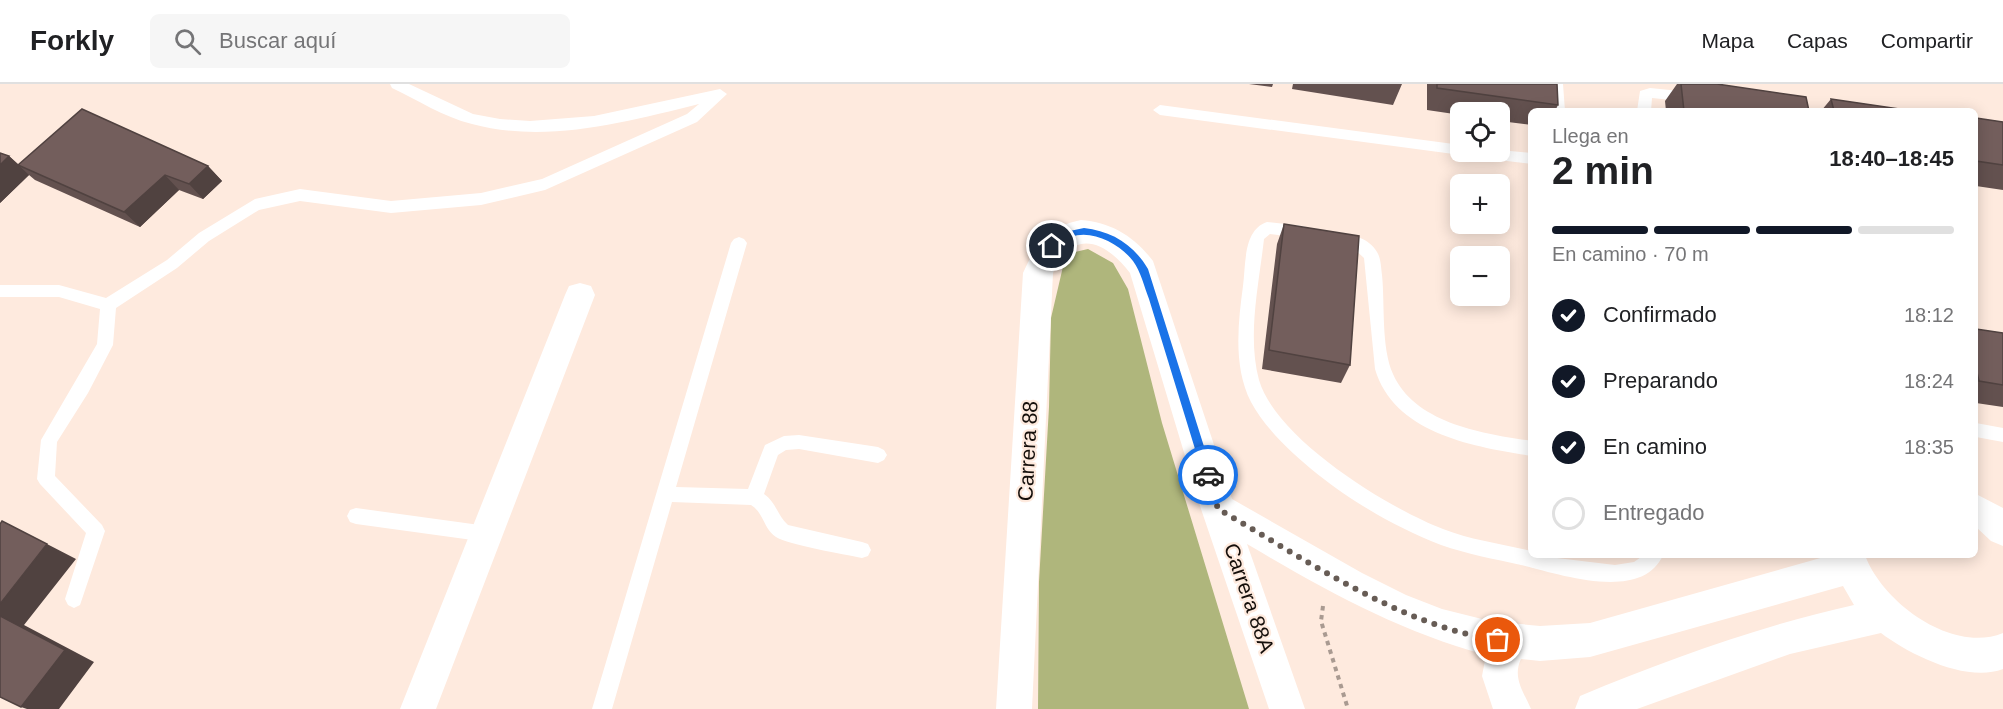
<!DOCTYPE html>
<html lang="es">
<head>
<meta charset="utf-8">
<style>
	body { margin:0; font-family:Arial,sans-serif; background:#f6f6f6; color:#202124; height:100vh; display:flex; flex-direction:column; font-size:22px; white-space:nowrap }
	* { box-sizing:border-box; margin:0 }
	p { font-size:20px; color:#757577 }
	.icon { flex:none; width:33px; height:33px; fill:none; stroke:currentColor; stroke-width:2; stroke-linecap:round; stroke-linejoin:round }
	.map { position:relative; flex:1; overflow:hidden }
	.drawer { position:absolute; left:1528px; top:24px; width:450px; height:450px; display:flex; flex-direction:column; background:#fff; border-radius:9px; box-shadow:0 3px 15px #0003 }
	.drawer>* { flex:none }
	.fabs { position:absolute; left:1450px; top:18px; display:grid; gap:12px }
	.fabs a { display:grid; place-items:center; width:60px; height:60px; border-radius:9px; background:#fff; box-shadow:0 3px 15px #0003; font-size:30px }
	.pin { position:absolute; display:grid; place-items:center; width:51px; height:51px; color:#fff; margin:-26px; border:3px solid #fff; border-radius:50%; box-shadow:0 2px 6px #0007 }
	.courier { position:absolute; display:grid; place-items:center; width:60px; height:60px; margin:-30px; border:4px solid #1a73e8; border-radius:50%; background:#fff; color:#222; box-shadow:0 2px 8px #0007 }
	.summary em { font-style:normal; font-weight:600 }
	.summary div { display:flex; flex-direction:column-reverse }
	.summary { display:flex; align-items:center; justify-content:space-between; height:102px; padding:0 24px }
	h1 { font-size:39px; font-weight:600; line-height:45px }
	.bar { display:grid; grid-template-columns:repeat(4,1fr); gap:9px 6px; align-content:center; height:72px; padding:0 24px }
	.bar i { height:8px; border-radius:4px; background:#e0e0e0 }
	.bar .current { background:#111827 }
	.bar p { grid-column:span 4 }
	ol { padding:0 24px; list-style:none }
	li { display:flex; align-items:center; gap:18px; height:66px }
	li p { margin-inline-start:auto }
	li .icon { padding:6px; border-radius:50%; background:#111827; color:#fff; stroke-width:4 }
	li:last-child { color:#757577 }
	li i { width:33px; height:33px; border:3px solid #e0e0e0; border-radius:50% }
	header { display:flex; align-items:center; gap:36px; box-sizing:border-box; height:84px; padding:0 30px; background:#fff; border-bottom:2px solid #e0e0e0 }
	header strong { font-size:28px }
	nav { display:flex; gap:33px; margin-inline-start:auto; font-size:21px }
	.search { width:420px; height:54px; background:#f6f6f6; display:flex; align-items:center; gap:15px; box-sizing:border-box; padding:0 21px; border-radius:9px; color:#757577; font-size:22px }
	.map>svg:first-child { display:block }
	.forest { fill:#afb67c }
	.lines { fill:none; stroke-linecap:round; stroke-linejoin:round }
	.path { stroke:#a99a91; stroke-width:4; stroke-dasharray:4.5 4.5; stroke-linecap:butt }
	.service { fill:#fff; fill-rule:evenodd }
	.minor { fill:#fff; fill-rule:evenodd }
	.wall { fill:#63514f }
	.shaded-wall { fill:#504240 }
	.building { fill:#735e5c; stroke:#504240; stroke-width:1.5 }
	.route { fill:#1a73e8 }
	.done { stroke:#675c55; stroke-width:6; stroke-dasharray:0 10.8 }
	.labels { text-anchor:middle; stroke-width:4.5; stroke-linejoin:round; paint-order:stroke }
	.street-label { font-size:21px; fill:#150f0b; stroke:#feeade }
</style>
</head>
<body>
<header>
<strong>Forkly</strong>
<div class="search"><svg class="icon" aria-label="search" viewBox="0 0 24 24"><circle cx="10" cy="10" r="6"/><path d="M15 15l6 6"/></svg>Buscar aquí</div>
<nav><a>Mapa</a><a>Capas</a><a>Compartir</a></nav>
</header>
<div class="map">
<svg width="2003" height="625" viewBox="0 0 2003 625">
	<rect width="100%" height="100%" fill="#feeade"/>
	<!-- forest -->
	<path class="forest" d="M1088,165L1113,179L1128,205L1162,339L1249,625H1038L1039,498L1049,323L1051,234L1065,174L1075,168Z"/>
	<g class="lines">
		<!-- path -->
		<path class="path" d="M1323,522L1321,537L1348,625"/>
		<!-- service -->
		<path class="service" d="M390,0H409L473,30L500,35L530,37L594,32L720,5L727,10L697,38L545,106L481,121L391,129L300,117L259,126L209,157L177,184L116,224L113,261L88,309L57,358L55,392L102,441L105,447L80,521L74,524L68,521L65,515L86,449L40,400L37,395L41,356L97,260L100,225L59,213H0V201H59L106,214L167,176L199,149L255,115L300,105L391,117L481,109L542,95L687,30L699,20C626,38 546,60 472,40C443,33 418,16 392,4Z
			M1549,0H1563L1565,27H1551Z
			M1650,4L1690,8L1697,13L1690,18L1652,14L1651,27H1637L1640,7Z
			M1160,21L1461,61V68L1500,66L1532,69V80L1473,73L1466,69L1461,71L1160,31L1153,26Z
			M1267,138L1303,142L1308,144L1311,148L1308,152L1303,154L1270,150L1264,155C1259,200 1247,252 1259,296C1276,355 1388,424 1443,445C1471,456 1502,460 1532,467V471L1615,481L1634,478L1644,471H1663C1642,519 1559,490 1521,481C1494,475 1467,470 1441,461C1416,451 1391,439 1368,425C1329,402 1272,358 1251,318C1233,283 1238,239 1243,202C1246,180 1243,146 1267,138Z
			M1338,148C1353,151 1369,154 1377,168C1381,174 1381,184 1382,191C1385,220 1381,263 1393,290C1415,340 1485,350 1532,357V372C1475,363 1394,350 1375,285L1364,174L1352,163L1333,158L1330,154L1333,150Z
			M739,153L744,155L747,159L676,403L748,405L765,361L784,352L799,351L878,363L884,366L887,371L884,376L878,379L799,365L786,366L778,371L764,410C776,418 777,431 788,441L862,458L868,460L871,466L868,472L862,474C844,470 788,461 776,453C763,444 764,429 751,421L672,418L612,625H592L731,159L734,155Z
			M1976,339L2003,344V358L1976,353Z
			M356,424L487,442L493,444L496,450L493,456L487,458L356,440L350,438L347,432L350,426Z"/>
		<!-- minor -->
		<path class="minor" d="M1081,136C1111,138 1135,153 1153,177L1232,415L1362,489L1406,511L1442,525L1490,537L1540,542L1590,539L1831,471H1865C1882,518 1952,570 2003,549V585C1967,599 1910,571 1881,549L1790,570L1637,625H1575L1580,612C1669,575 1760,542 1854,521L1843,502L1590,573L1540,577L1521,575C1512,594 1524,608 1531,625H1493L1482,592L1486,571C1398,547 1325,506 1247,460L1305,625H1269L1201,425L1130,189C1105,156 1072,144 1053,189L1032,625H996L1023,189C1038,157 1045,144 1081,136Z
			M580,199L591,202L595,211L436,625H400L565,211L569,202Z
			M1976,410L2003,424V462L1991,457L1976,443Z"/>
	</g>
	<!-- wall -->
	<path class="wall" d="M1249,0H1273L1272,3Z
		M1293,0H1402L1393,21L1292,5Z
		M1427,0H1557L1558,21L1555,27H1532V41L1500,37V28H1461V31L1427,26Z
		M1677,0H1717L1809,27H1666L1665,17Z
		M1831,15L1913,27H1821Z
		M1976,34L2003,38V106L1976,102Z
		M9,72L18,80L208,82L222,97L203,115L179,106L140,143L35,96L29,91L0,119Z
		M1284,140L1350,281L1341,299L1262,285L1277,160Z
		M1976,245L2003,249V323L1976,319Z"/>
	<!-- shaded-wall -->
	<path class="shaded-wall" d="M9,72L29,91L0,119V81Z
		M208,82L222,97L203,115L189,100Z
		M165,91L179,106L140,143L124,128Z
		M47,460L76,475L24,541L94,578L59,625H27L21,623L0,532V520Z"/>
	<!-- building -->
	<path class="building" d="M1437,0H1557L1558,21L1437,4Z
		M1681,0H1717L1806,13L1809,27H1684Z
		M1831,15L1913,27H1834Z
		M82,25L208,82L189,100L165,91L124,128L18,81Z
		M1976,34L2003,38V81L1976,77Z
		M0,69L9,72L0,81Z
		M1284,140L1359,152L1350,281L1269,266Z
		M1976,245L2003,249V301L1979,297L1976,284Z
		M2,437L47,460L0,520V440Z
		M0,532L65,566L21,623L0,613Z"/>
	<!-- route -->
	<path class="route" d="M1084,144C1112,147 1134,161 1148,185L1213,391L1211,394H1204L1203,391L1149,215C1144,202 1141,188 1133,177C1120,160 1092,145 1071,153C1064,156 1059,163 1052,166L1047,162L1065,148Z"/>
	<g class="lines">
		<!-- done -->
		<path class="done" d="M1208,391L1218,425C1304,474 1399,542 1498,556"/>
	</g>
	<g class="labels">
		<!-- street labels -->
		<g class="street-label">
			<text transform="translate(1028 367) rotate(-87)" y="7">Carrera 88</text>
			<text transform="translate(1249 514) rotate(71)" y="7">Carrera 88A</text>
		</g>
	</g>
</svg>
<div class="fabs">
<a><svg class="icon" aria-label="locate" viewBox="0 0 24 24"><circle cx="12" cy="12" r="6"/><path d="M12 2v4M12 18v4M2 12h4M18 12h4"/></svg></a>
<a>+</a>
<a>−</a>
</div>
<div class="pin" style="left:1498px;top:556px;background:#ea580c"><svg class="icon" aria-label="bag" viewBox="0 0 24 24"><path d="M5 8h14l-1 12H6zM9 8a3 3 0 0 1 6 0"/></svg></div>
<div class="pin" style="left:1052px;top:162px;background:#1f2937"><svg class="icon" aria-label="home" viewBox="0 0 24 24"><path d="M3 11l9-7 9 7M6 9v11h12V9"/></svg></div>
<div class="courier" style="left:1208px;top:391px"><svg class="icon" aria-label="car" viewBox="0 0 24 24"><path d="M5 17H2v-5l4-1 3-4h7l3 4 3 1v5h-3M9 17h6M6 11h13"/><circle cx="7" cy="17" r="2"/><circle cx="17" cy="17" r="2"/></svg></div>
<section class="drawer">
<div class="summary"><div><h1>2 min</h1><p>Llega en</p></div><em>18:40–18:45</em></div>
<div class="bar"><i class="current"></i><i class="current"></i><i class="current"></i><i></i><p>En camino · 70 m</p></div>
<ol>
<li><svg class="icon" aria-label="check" viewBox="0 0 24 24"><path d="M5 12l5 5 9-10"/></svg>Confirmado<p>18:12</p></li>
<li><svg class="icon" aria-label="check" viewBox="0 0 24 24"><path d="M5 12l5 5 9-10"/></svg>Preparando<p>18:24</p></li>
<li><svg class="icon" aria-label="check" viewBox="0 0 24 24"><path d="M5 12l5 5 9-10"/></svg>En camino<p>18:35</p></li>
<li><i></i>Entregado</li>
</ol>
</section>
</div>
</body>
</html>
